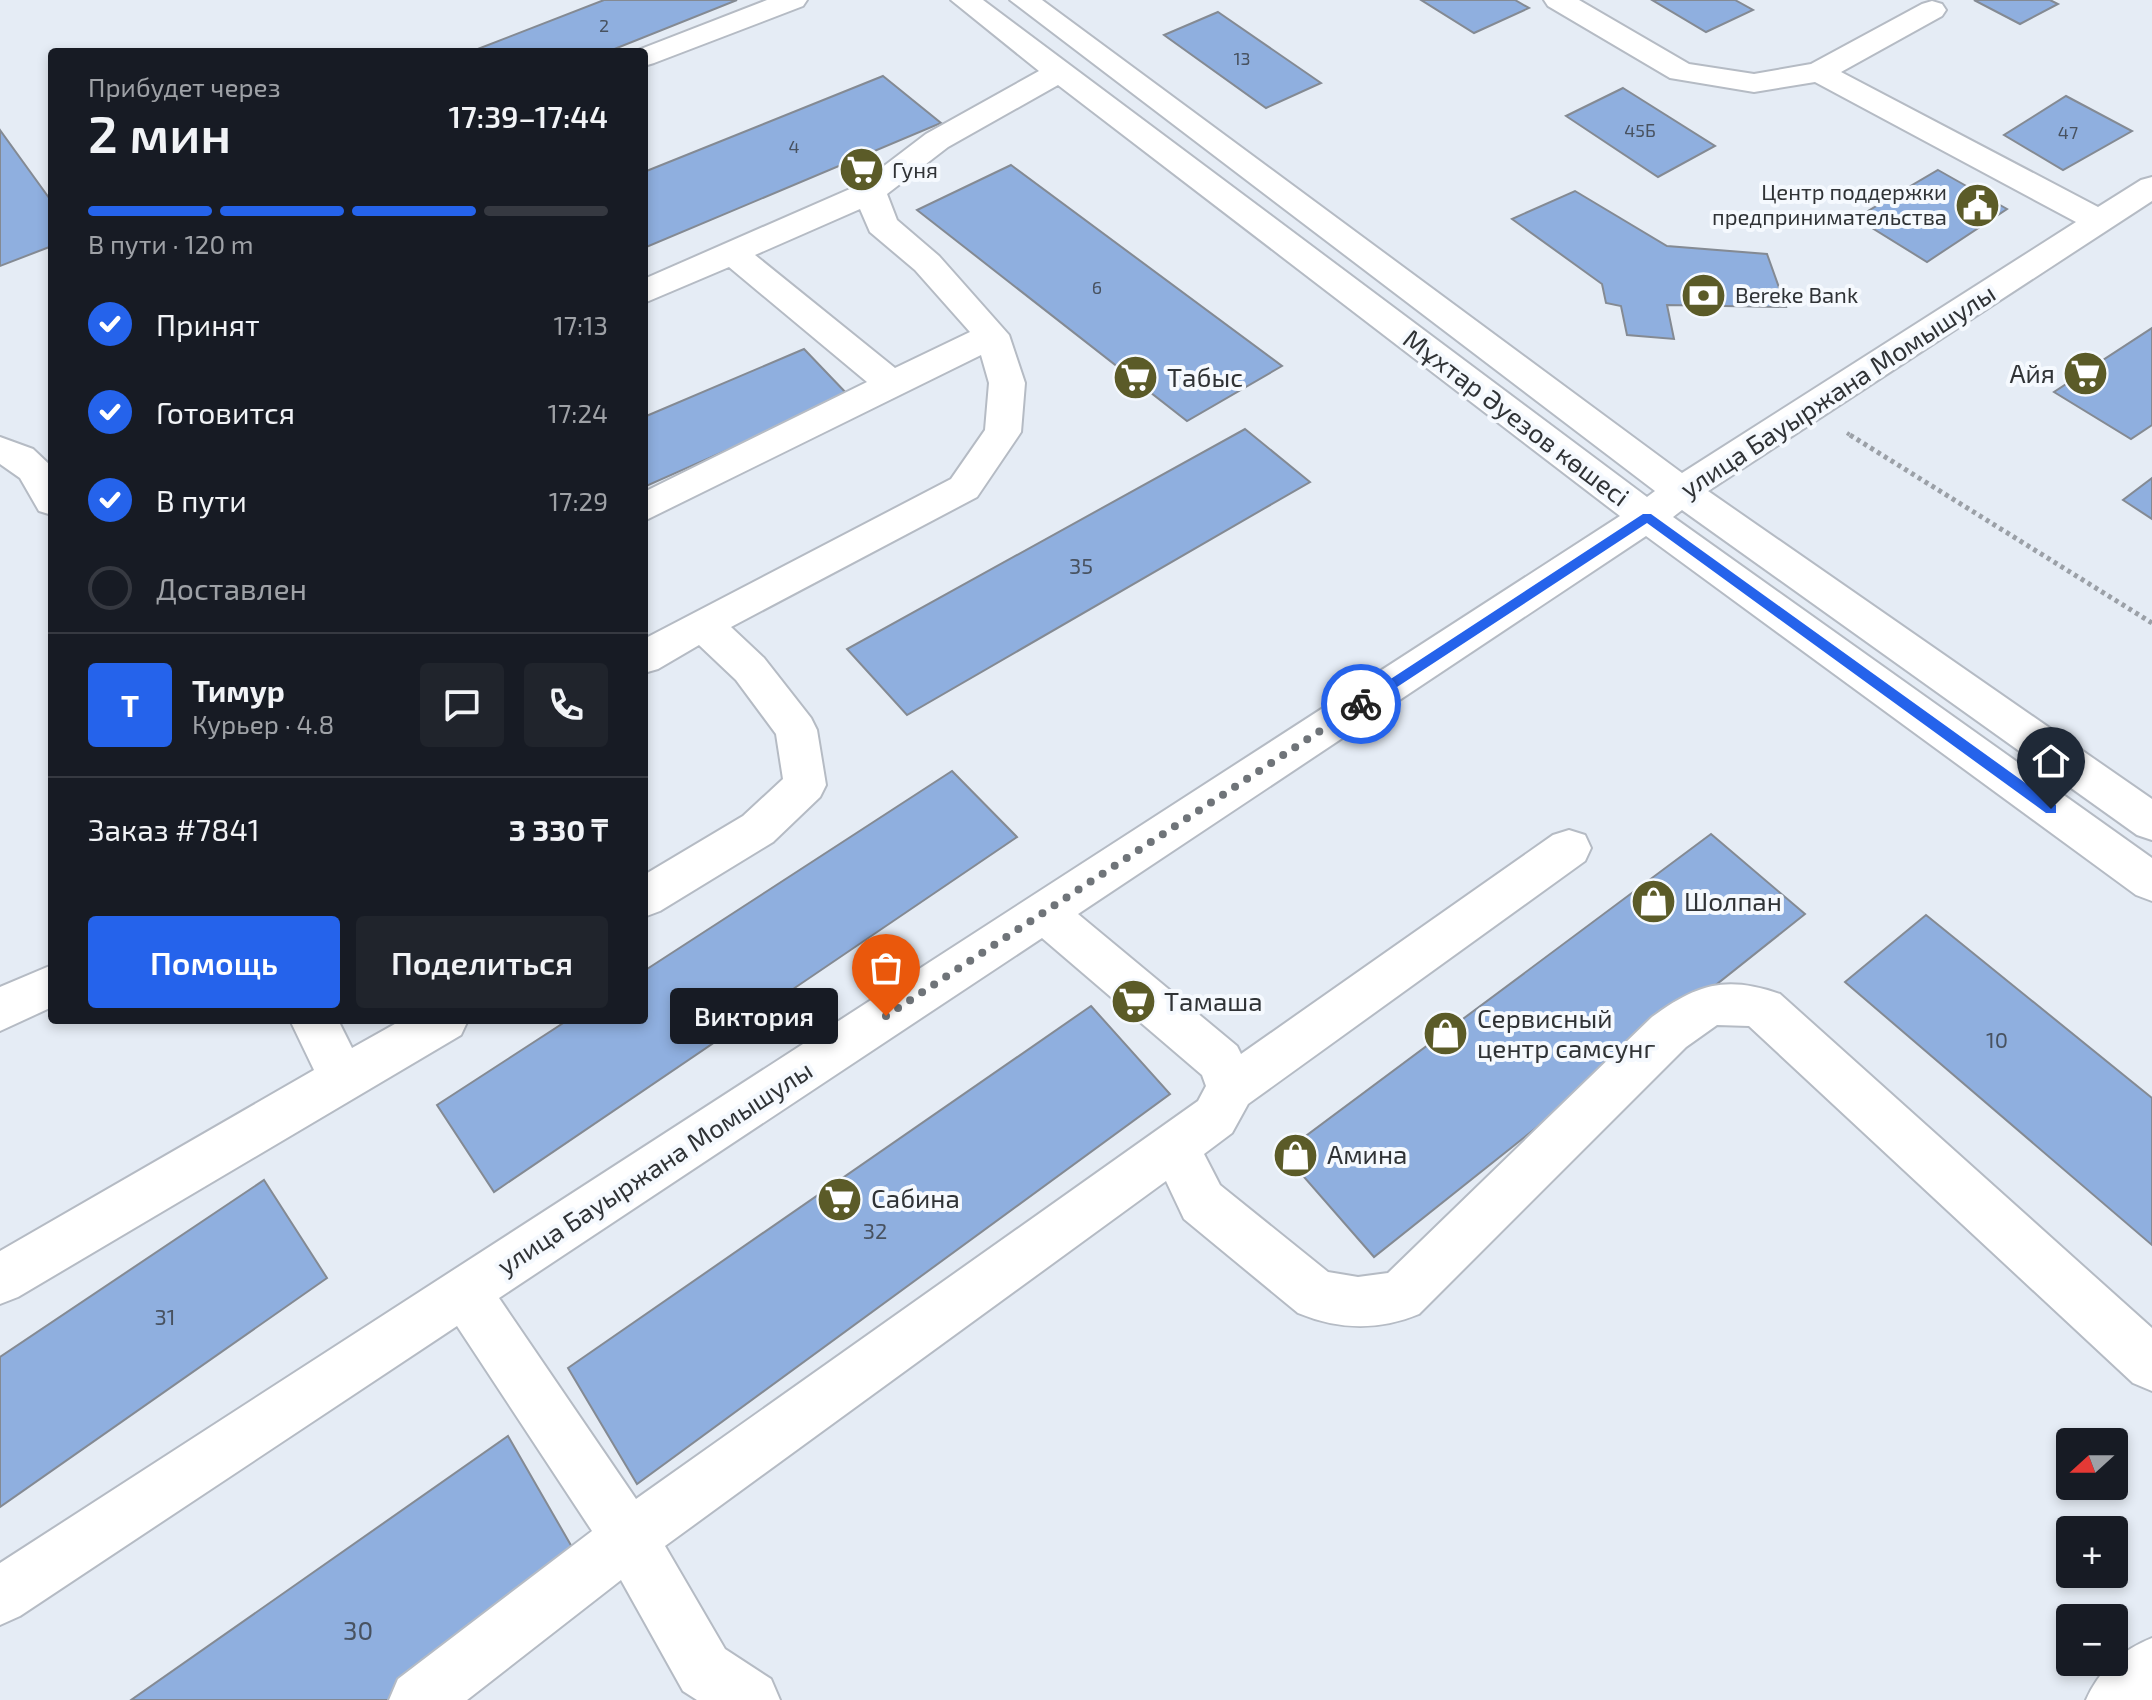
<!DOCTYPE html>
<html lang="ru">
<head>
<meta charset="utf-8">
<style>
	body { margin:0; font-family:"Exo 2",sans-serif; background:#20242c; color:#f1f3f6; height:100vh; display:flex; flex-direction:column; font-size:30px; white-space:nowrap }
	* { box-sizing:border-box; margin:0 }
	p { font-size:26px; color:#9ea1a6 }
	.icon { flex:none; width:44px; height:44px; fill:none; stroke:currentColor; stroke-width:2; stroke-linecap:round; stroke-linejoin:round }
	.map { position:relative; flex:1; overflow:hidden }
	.details { position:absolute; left:48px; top:48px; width:600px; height:976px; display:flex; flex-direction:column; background:#171b24; border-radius:8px; box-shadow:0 4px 12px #0003 }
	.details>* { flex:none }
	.needle { width:52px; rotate:249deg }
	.tools { position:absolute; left:2056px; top:1428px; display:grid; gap:16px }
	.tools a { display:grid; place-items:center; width:72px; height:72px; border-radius:8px; background:#171b24; box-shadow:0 4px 12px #0003; font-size:40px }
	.pin { position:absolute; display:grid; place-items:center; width:68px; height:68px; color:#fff; margin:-82px -34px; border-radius:50% 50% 50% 0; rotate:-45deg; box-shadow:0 0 8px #0007 }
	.pin .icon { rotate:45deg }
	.courier { position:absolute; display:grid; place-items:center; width:80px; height:80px; margin:-40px; border:6px solid #2563eb; border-radius:50%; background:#fff; color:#222; box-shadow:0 2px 10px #0007 }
	.bubble { position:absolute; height:56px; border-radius:8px; background:#171b24; box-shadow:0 4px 12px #0003; font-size:26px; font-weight:600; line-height:56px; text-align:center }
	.summary em { font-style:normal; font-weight:600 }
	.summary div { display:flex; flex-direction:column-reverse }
	.summary { display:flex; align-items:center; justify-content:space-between; height:136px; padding:0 40px }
	h1 { font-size:52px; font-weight:600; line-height:60px }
	.bar { display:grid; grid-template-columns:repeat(4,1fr); gap:12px 8px; align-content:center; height:96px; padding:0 40px }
	.bar i { height:10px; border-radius:6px; background:#363941 }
	.bar .on { background:#2563eb }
	.bar p { grid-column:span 4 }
	.line { display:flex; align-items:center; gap:20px; padding:0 40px; border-top:2px solid #363941 }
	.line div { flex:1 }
	.round { display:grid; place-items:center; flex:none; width:84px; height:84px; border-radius:8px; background:#20242c }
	ol { padding:0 40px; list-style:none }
	li { display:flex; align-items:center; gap:24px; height:88px }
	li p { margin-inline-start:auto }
	li .icon { padding:8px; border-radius:50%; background:#2563eb; color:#fff; stroke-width:4 }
	li:last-child { color:#9ea1a6 }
	li i { width:44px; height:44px; border:4px solid #363941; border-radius:50% }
	.primary-button { display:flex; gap:16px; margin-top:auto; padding:16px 40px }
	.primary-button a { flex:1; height:92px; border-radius:8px; background:#2563eb; color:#fff; font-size:32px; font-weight:600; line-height:92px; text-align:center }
	.primary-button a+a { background:#20242c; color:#f1f3f6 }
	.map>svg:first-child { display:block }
	.building { fill:#8fafdf; stroke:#848a93; stroke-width:2 }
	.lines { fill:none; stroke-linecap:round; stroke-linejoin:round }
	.minor-casing { stroke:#b5bbc4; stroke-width:4 }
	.path-far1 { stroke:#9ba0a7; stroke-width:4; stroke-dasharray:3 3; stroke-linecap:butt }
	.path { stroke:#9ba0a7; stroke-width:5; stroke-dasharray:4 4; stroke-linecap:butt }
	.minor { fill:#fff; fill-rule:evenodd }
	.route { fill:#2563eb }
	.done { stroke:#6f7479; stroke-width:8; stroke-dasharray:0 14.4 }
	.labels { text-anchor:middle; stroke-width:8; stroke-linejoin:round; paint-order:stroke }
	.far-number-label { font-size:18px; fill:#485260 }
	.far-poi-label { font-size:22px; fill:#303336; stroke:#f5f9fe; text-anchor:start }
	.number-label { font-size:22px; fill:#485260 }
	.poi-label { font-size:26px; fill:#303336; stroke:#f5f9fe; text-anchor:start }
	.street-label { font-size:26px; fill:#303336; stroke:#f5f9fe }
	.near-number-label { font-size:26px; fill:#485260 }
</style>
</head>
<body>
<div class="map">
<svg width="2152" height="1700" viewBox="0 0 2152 1700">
	<rect width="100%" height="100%" fill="#e5ecf5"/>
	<!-- building -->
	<path class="building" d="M604,0H737L607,52H470Z
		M1421,0H1515L1529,8L1474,33Z
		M1652,0H1735L1753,10L1706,32Z
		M1974,0H2050L2058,4L2020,24Z
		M1218,12L1321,83L1266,108L1164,35Z
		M883,76L941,123L644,248V172Z
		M1623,88L1715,146L1658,177L1566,116Z
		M2066,96L2132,131L2063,170L2004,135Z
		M0,130L52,202V246L0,266Z
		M1011,165L1282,366L1187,421L917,210Z
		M1938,170L2007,209L1927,262L1856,218Z
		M1575,191L1667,246L1767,254L1786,307L1667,305L1674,339L1627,335L1621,306L1606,303L1602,284L1512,219Z
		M2152,328V425L2131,439L2054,392Z
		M804,349L849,396L644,487V417Z
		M1245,429L1310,482L907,715L847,649Z
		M2152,478V519L2123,500Z
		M952,771L1017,837L494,1192L437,1105L568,1020H644V971Z
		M1711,834L1805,914L1374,1257L1283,1153Z
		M1926,915L2152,1098V1245L1845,982Z
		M1091,1006L1170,1094L637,1484L568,1368Z
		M264,1180L327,1278L0,1507V1357Z
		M508,1436L580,1561L393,1700H131Z"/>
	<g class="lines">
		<defs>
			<path id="minor" d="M767,0H807L803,6L654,63L644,66V52H633Z
				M951,0H983L1647,497L1655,491L1010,0H1042L1682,473L2076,222L1815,82L1754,92L1670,78L1548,6L1544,0H1579L1689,64L1754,74L1811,64L1922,4L1932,1L1942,4L1946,10L1942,16L1841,72L2098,207L2141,180L2152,177V201L1708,491L2152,799V840L2137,835L1682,510L1673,517L2152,858V901L2136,895L1646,536L1078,914L1237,1046L1241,1054L1553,835L1569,830L1585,835L1591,848L1585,861L1248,1104L1232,1133L1204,1154L1220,1185L1328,1272L1358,1277L1388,1273L1652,1017C1697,984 1726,975 1780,994L2152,1328V1391L2133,1383L1749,1026L1717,1025L1686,1047L1419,1314C1378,1331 1339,1330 1298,1313L1184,1219L1166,1181L665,1546L725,1649L771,1679L780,1700H697L683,1691L621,1580L467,1700H389L398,1679L592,1531L457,1326L20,1616L0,1625V1563L1620,516L1058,85L948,147L887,194L897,220L939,256L1009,335L1025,383L1021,432L977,497L731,627L764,658L811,718L817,730L826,785L820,797L773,842L660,911L644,917V875L743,816L783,779L776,734L736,680L699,645L658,669L644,673V639L951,479L985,430L989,383L981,355L644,521V492L867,382L729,267L644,303V279L859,185L926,134L1039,71ZM860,209L870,232L915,270L970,332L895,368L755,255ZM1042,938L1202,1075L1206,1086L1198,1101L636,1499L499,1298Z
				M0,437L33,449L51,466L52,515L39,511L20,478L0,464Z
				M52,965V1007L0,1031V987Z
				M290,1020H338L352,1048L402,1020H468L461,1035L18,1297L0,1304V1251L314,1070Z
				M2152,1638V1700H2086C2099,1670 2122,1650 2152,1638Z"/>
		</defs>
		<!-- minor casing -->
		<use href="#minor" class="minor-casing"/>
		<!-- path-far1 -->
		<path class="path-far1" d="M1847,433L1853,437"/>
		<!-- path -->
		<path class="path" d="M1850,435L2152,623"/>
		<!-- minor -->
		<use href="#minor" class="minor"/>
	</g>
	<!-- route -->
	<path class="route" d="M1643,514H1651L2056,805V813H2046L1647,523L1365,708H1357V701Z"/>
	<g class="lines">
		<!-- done -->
		<path class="done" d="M886,1016L1361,704"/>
	</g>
	<!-- icons -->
	<defs>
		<symbol id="supermarket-disc" viewBox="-11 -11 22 22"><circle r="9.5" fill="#5b5b28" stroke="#f5f9fe"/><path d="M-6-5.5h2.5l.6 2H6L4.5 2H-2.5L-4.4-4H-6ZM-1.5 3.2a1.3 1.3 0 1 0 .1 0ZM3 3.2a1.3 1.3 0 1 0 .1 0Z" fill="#fff"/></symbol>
		<symbol id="civic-disc" viewBox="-11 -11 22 22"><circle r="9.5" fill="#5b5b28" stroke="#f5f9fe"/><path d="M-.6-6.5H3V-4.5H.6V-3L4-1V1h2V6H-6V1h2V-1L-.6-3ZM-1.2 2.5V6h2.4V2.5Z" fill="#fff"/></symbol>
		<symbol id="bank-disc" viewBox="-11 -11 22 22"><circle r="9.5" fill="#5b5b28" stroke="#f5f9fe"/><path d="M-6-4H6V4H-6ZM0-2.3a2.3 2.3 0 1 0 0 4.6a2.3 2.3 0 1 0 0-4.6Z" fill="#fff"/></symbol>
		<symbol id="shop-disc" viewBox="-11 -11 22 22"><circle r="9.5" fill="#5b5b28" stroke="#f5f9fe"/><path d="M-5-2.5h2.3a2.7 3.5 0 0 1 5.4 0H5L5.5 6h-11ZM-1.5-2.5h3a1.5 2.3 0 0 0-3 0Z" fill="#fff"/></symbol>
	</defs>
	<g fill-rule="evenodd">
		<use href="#supermarket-disc" x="836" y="144" width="51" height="51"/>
		<use href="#civic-disc" x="1952" y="180" width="51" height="51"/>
		<use href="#bank-disc" x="1678" y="270" width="51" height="51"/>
		<use href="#supermarket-disc" x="2060" y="348" width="51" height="51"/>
		<use href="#supermarket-disc" x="1110" y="352" width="51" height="51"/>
		<use href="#shop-disc" x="1628" y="876" width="51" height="51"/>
		<use href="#supermarket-disc" x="1108" y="976" width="51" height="51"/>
		<use href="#shop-disc" x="1420" y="1008" width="51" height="51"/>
		<use href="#shop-disc" x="1270" y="1130" width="51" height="51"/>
		<use href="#supermarket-disc" x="814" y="1174" width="51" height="51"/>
	</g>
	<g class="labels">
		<!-- far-number labels -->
		<g class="far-number-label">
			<text x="604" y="32">2</text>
			<text x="1242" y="65">13</text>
			<text x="1640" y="137">45Б</text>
			<text x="2068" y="139">47</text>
			<text x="794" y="153">4</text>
			<text x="1097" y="294">6</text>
		</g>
		<!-- far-poi labels -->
		<g class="far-poi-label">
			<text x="892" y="178">Гуня</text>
			<text x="1947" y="200" text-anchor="end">Центр поддержки<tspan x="1947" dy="25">предпринимательства</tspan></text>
			<text x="1735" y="303">Bereke Bank</text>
		</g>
		<!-- number labels -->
		<g class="number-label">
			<text x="1081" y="574">35</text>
			<text x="1997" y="1048">10</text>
			<text x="875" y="1239">32</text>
			<text x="165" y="1325">31</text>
		</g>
		<!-- poi labels -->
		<g class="poi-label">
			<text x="2055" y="383" text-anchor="end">Айя</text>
			<text x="1167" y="387">Табыс</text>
			<text x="1684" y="911">Шолпан</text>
			<text x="1164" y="1011">Тамаша</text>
			<text x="1477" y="1028">Сервисный<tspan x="1477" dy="30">центр самсунг</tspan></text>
			<text x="1327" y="1164">Амина</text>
			<text x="871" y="1208">Сабина</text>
		</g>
		<!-- street labels -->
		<g class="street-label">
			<text transform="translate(1838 391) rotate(-33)" y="9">улица Бауыржана Момышулы</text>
			<text transform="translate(1516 418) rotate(37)" y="9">Мұхтар Әуезов көшесі</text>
			<text transform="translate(655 1168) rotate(-33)" y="9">улица Бауыржана Момышулы</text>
		</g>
		<!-- near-number labels -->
		<g class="near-number-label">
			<text x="358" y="1640">30</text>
		</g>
	</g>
</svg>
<div class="tools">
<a><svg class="needle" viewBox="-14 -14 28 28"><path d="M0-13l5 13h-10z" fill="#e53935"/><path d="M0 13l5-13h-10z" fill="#9ea1a6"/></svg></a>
<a>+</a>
<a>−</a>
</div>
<div class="pin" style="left:886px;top:1016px;background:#ea580c"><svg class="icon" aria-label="bag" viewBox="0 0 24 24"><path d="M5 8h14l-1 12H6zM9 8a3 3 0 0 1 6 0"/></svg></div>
<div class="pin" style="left:2051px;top:809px;background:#1f2937"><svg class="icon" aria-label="home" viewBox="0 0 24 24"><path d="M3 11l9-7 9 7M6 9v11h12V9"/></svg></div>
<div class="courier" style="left:1361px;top:704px"><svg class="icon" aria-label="bike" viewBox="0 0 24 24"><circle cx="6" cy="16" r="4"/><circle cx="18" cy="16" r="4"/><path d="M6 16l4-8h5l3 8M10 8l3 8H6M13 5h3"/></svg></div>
<div class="bubble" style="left:670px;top:988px;width:168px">Виктория</div>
<section class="details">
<div class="summary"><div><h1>2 мин</h1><p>Прибудет через</p></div><em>17:39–17:44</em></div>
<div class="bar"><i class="on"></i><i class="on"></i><i class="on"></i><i></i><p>В пути · 120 m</p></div>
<ol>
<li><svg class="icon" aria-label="check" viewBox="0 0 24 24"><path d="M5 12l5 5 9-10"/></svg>Принят<p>17:13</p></li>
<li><svg class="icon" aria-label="check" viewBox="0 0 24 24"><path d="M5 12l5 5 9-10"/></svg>Готовится<p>17:24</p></li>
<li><svg class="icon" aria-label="check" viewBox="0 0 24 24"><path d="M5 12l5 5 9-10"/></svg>В пути<p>17:29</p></li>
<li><i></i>Доставлен</li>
</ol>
<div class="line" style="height:144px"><b class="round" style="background:#2563eb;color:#fff">Т</b><div><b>Тимур</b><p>Курьер · 4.8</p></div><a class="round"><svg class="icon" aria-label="chat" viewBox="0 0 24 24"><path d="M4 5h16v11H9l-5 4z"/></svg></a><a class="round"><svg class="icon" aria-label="phone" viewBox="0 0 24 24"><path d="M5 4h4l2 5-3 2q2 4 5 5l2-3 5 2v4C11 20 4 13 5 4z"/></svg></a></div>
<div class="line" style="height:104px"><div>Заказ #7841</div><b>3 330 ₸</b></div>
<div class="primary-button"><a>Помощь</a><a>Поделиться</a></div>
</section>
</div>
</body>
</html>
